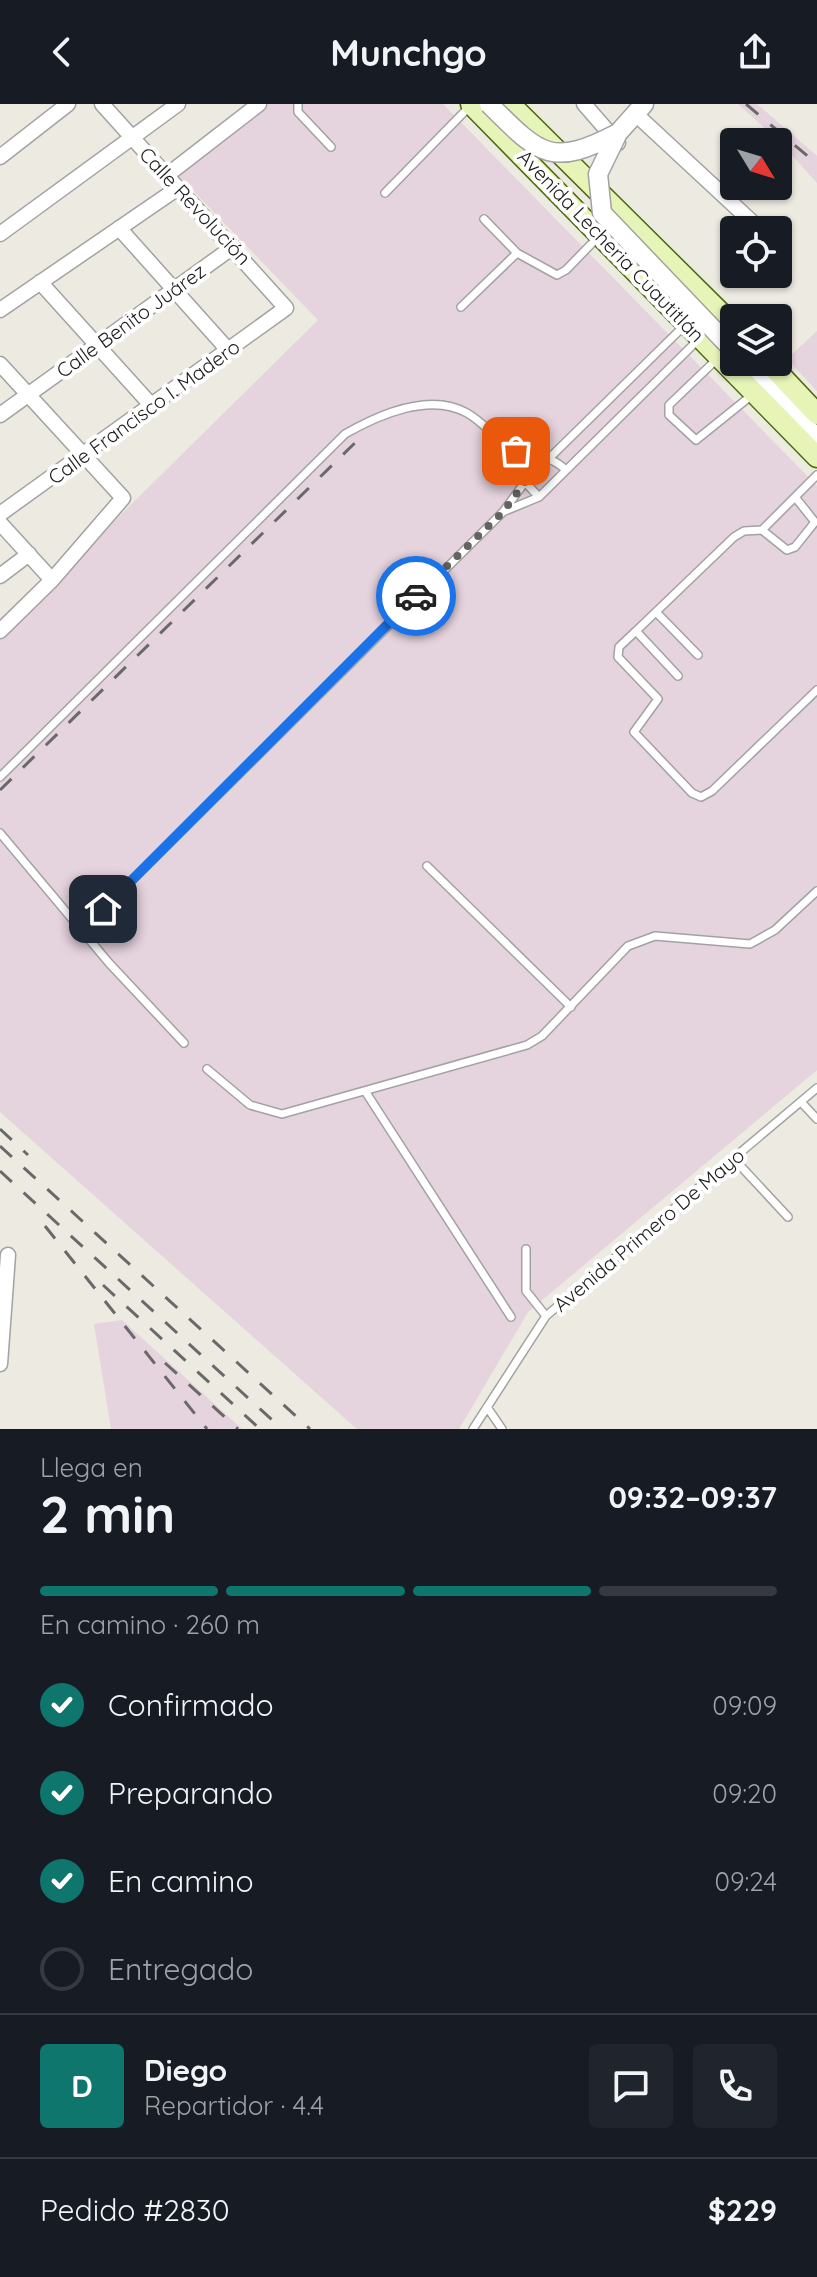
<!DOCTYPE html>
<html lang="es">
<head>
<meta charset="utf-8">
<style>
	body { margin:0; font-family:Quicksand,sans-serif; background:#20242c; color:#f1f3f6; height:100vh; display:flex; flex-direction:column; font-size:30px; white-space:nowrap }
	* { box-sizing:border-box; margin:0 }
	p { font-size:26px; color:#9ea1a6 }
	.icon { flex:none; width:44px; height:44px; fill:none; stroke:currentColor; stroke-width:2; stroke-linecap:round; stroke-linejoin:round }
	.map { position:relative; height:1325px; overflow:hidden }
	.sheet { display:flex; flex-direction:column; background:#171b24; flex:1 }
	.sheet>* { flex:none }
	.needle { width:52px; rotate:128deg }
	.fabs { position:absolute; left:720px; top:24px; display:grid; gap:16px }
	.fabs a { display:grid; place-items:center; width:72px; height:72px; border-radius:8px; background:#171b24; box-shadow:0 2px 6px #0004; font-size:40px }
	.pin { position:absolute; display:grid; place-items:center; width:68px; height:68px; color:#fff; margin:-34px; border-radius:16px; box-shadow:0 4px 12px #0006 }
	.courier { position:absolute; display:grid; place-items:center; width:80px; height:80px; margin:-40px; border:6px solid #1a73e8; border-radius:50%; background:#fff; color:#222; box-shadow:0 2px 10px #0007 }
	.headline em { font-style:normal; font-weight:800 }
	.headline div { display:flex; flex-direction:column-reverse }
	.headline { display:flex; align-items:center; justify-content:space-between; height:136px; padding:0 40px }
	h1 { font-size:52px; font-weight:800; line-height:60px }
	.bar { display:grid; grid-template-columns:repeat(4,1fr); gap:12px 8px; align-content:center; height:96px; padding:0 40px }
	.bar i { height:10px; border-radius:6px; background:#363941 }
	.bar .current { background:#0f766e }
	.bar p { grid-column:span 4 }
	.line { display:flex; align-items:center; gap:20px; padding:0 40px; border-top:2px solid #363941 }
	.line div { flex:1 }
	.round { display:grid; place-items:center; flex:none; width:84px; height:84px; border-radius:8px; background:#20242c }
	ol { padding:0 40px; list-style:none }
	li { display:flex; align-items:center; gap:24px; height:88px }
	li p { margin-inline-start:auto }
	li .icon { padding:8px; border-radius:50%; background:#0f766e; color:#fff; stroke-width:4 }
	li:last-child { color:#9ea1a6 }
	li i { width:44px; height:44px; border:4px solid #363941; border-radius:50% }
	header { display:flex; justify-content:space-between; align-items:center; height:104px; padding:0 40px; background:#171b24; font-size:36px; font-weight:800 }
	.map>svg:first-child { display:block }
	.industrial { fill:#e5d3de }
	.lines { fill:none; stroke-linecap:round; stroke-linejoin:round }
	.service-casing { stroke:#a2a2a2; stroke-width:10 }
	.minor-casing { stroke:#a2a2a2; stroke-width:17 }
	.tertiary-casing { stroke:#a2a2a2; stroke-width:21 }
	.secondary-casing { stroke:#4e680c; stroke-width:23 }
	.service { stroke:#fff; stroke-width:7 }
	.minor { stroke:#fff; stroke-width:14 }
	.tertiary { stroke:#fff; stroke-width:18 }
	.secondary { stroke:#e6f4b7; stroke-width:20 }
	.rail { stroke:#696969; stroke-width:3; stroke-dasharray:16 16; stroke-linecap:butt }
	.tertiary-bridge-casing { stroke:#a2a2a2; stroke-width:21; stroke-linecap:butt }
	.tertiary-bridge { stroke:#fff; stroke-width:18 }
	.done { stroke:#646360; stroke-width:8; stroke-dasharray:0 14.4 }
	.route { stroke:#1a73e8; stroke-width:10 }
	.labels { text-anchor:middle; stroke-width:8; stroke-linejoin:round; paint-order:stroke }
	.street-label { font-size:20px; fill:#1b1b1b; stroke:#fff }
</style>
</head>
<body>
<header><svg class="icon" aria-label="back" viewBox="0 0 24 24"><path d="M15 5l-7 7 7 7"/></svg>Munchgo<svg class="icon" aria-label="share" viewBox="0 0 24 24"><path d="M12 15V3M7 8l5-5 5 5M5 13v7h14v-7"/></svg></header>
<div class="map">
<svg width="817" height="1325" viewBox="0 0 817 1325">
	<rect width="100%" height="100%" fill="#eceae1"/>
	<!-- industrial -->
	<path class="industrial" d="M269,0H443L817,382V966L528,1208L459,1325H357L0,1008V530L318,216L178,71Z
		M738,0H757L817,52V79L779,37Z
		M817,227V287L787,255Z
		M122,1216L242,1325H111L94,1220Z"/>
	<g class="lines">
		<defs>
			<path id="service" d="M298,0V8L331,43
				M385,89L470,2
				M484,115L517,149L557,171L566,166L599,132
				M461,203L517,149
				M718,254L669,301V311L696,336L752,291
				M516,347L525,378L539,393
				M505,407L539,393L698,236
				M762,426L787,446L795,443L815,418L795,393
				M656,508L698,551
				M636,527L619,543L618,553L658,595L634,628L692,689L701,693L712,687L817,586
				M678,572L636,527L734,433L744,427L762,426L817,371
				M0,673L345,330C378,311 430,288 467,309C485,319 499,339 516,347C537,356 546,348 566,366
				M0,729L109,859L184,939
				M427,762L571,903
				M81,827L503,408L525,378L685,221
				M207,965L250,1001L282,1010L527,941L542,932L628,842L655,832L750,840L775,826L817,787
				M365,987L511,1213
				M801,998L817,1015
				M734,1055L788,1113
				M526,1145V1187L546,1212
				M487,1303L502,1325
				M473,1325L546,1212L817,984"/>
			<path id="minor" d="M584,0L618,39
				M641,15L751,117
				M0,53L68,0
				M166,72L259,0
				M119,124L229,247
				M0,130L178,0
				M40,178L152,302
				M0,206L178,84
				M0,260L123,394L52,476L0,527
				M0,311L233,143
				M0,410L286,204L102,0
				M0,419L52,476
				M0,472L29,450
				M0,1260L8,1151"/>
			<path id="tertiary" d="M618,29L644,0
				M744,258L817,334"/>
			<path id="secondary" d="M471,0L817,353
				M510,0L734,222
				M768,258L817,310"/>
		</defs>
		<!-- service casing -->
		<use href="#service" class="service-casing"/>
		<!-- minor casing -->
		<use href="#minor" class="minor-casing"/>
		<!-- tertiary casing -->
		<use href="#tertiary" class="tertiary-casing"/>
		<!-- secondary casing -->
		<use href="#secondary" class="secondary-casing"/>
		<!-- service -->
		<use href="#service" class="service"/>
		<!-- minor -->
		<use href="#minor" class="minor"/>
		<!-- tertiary -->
		<use href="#tertiary" class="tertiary"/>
		<!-- secondary -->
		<use href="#secondary" class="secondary"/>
		<!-- rail -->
		<path class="rail" d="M746,0L817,60
			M0,686L362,332
			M0,1025L28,1051
			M0,1042L310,1325
			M0,1067L282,1325
			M45,1122L207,1325
			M103,1181L260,1325
			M165,1259L238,1325"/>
		<defs>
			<path id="tertiary-bridge" d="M489,0C540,51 551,64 618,29
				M618,29L598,70L602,109L734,247"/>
		</defs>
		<!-- tertiary-bridge casing -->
		<use href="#tertiary-bridge" class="tertiary-bridge-casing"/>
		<!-- tertiary-bridge -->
		<use href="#tertiary-bridge" class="tertiary-bridge"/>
	</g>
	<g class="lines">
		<!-- done -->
		<path class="done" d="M416,492L503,408L525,378L516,347"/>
		<!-- route -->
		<path class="route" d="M103,805L416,492"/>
	</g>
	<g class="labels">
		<!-- street labels -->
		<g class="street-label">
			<text transform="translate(195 102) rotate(47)" y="7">Calle Revolución</text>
			<text transform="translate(611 142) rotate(46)" y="7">Avenida Lecheria Cuautitlán</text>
			<text transform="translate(131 217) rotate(-36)" y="7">Calle Benito Juárez</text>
			<text transform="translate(144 308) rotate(-36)" y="7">Calle Francisco I. Madero</text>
			<text transform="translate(649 1126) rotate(-40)" y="7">Avenida Primero De Mayo</text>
		</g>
	</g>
</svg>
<div class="fabs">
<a><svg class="needle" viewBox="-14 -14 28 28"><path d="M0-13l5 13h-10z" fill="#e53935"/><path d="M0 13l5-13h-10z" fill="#9ea1a6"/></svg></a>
<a><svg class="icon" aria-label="locate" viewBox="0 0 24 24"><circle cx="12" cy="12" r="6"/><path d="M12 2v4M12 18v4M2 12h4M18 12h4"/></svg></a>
<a><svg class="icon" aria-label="layers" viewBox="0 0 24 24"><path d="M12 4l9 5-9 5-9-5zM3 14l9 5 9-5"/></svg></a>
</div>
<div class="pin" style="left:516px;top:347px;background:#ea580c"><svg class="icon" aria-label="bag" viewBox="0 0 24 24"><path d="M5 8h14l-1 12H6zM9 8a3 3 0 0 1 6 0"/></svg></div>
<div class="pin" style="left:103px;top:805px;background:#1f2937"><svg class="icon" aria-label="home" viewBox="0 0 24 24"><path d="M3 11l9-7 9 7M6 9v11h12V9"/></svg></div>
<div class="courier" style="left:416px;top:492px"><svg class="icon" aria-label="car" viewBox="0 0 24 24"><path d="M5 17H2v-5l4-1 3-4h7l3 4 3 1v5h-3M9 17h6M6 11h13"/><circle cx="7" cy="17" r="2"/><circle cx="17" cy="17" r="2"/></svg></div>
</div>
<section class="sheet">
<div class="headline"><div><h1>2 min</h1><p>Llega en</p></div><em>09:32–09:37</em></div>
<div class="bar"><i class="current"></i><i class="current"></i><i class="current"></i><i></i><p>En camino · 260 m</p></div>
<ol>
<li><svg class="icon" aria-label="check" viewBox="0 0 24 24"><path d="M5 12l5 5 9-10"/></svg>Confirmado<p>09:09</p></li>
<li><svg class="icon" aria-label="check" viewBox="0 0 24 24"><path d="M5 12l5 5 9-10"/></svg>Preparando<p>09:20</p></li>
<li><svg class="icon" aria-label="check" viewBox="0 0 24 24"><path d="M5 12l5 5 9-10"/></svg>En camino<p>09:24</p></li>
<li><i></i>Entregado</li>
</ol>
<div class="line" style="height:144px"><b class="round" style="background:#0f766e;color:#fff">D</b><div><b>Diego</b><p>Repartidor · 4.4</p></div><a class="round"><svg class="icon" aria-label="chat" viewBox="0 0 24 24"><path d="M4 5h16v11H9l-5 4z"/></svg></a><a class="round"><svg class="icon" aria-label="phone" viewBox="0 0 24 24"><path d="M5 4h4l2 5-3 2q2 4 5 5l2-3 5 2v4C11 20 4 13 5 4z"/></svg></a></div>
<div class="line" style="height:104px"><div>Pedido #2830</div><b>$229</b></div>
</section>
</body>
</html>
